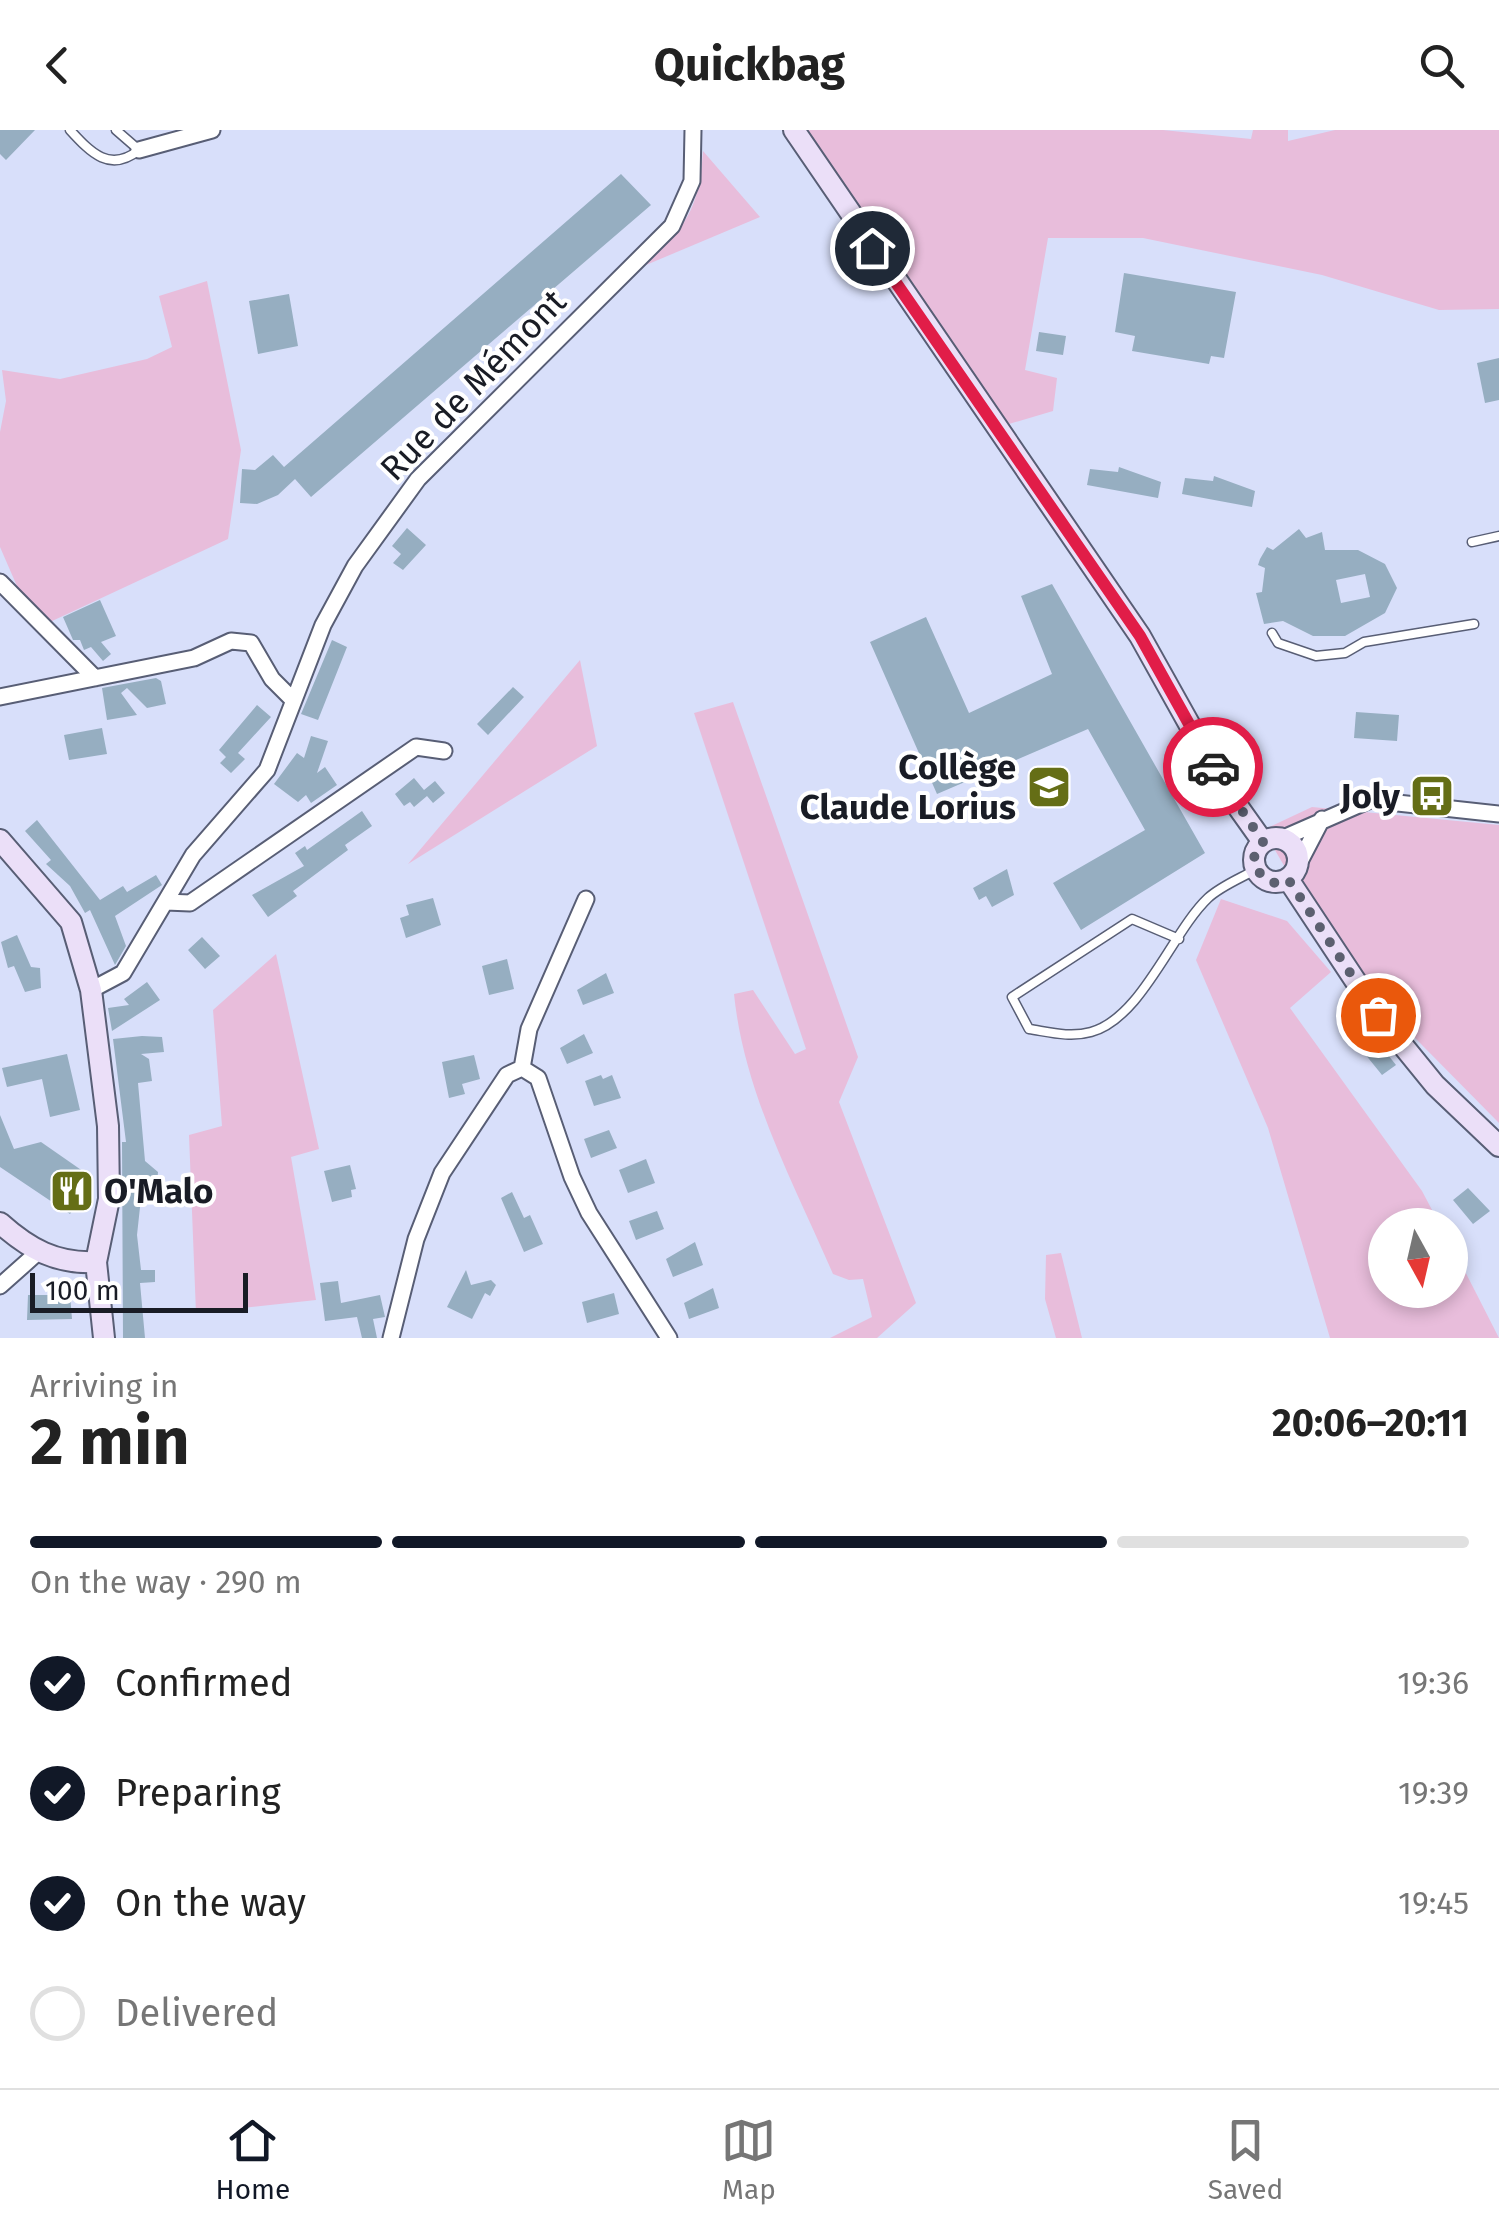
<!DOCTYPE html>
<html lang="en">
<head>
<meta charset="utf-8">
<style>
	body { margin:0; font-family:"Fira Sans",sans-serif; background:#f6f6f6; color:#222; height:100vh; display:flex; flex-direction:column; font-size:38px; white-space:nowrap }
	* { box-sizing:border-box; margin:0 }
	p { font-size:32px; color:#767676 }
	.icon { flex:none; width:55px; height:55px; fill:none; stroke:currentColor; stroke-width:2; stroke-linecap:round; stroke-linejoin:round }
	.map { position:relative; height:1208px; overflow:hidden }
	.side { display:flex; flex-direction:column; background:#fff; flex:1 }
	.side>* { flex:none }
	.needle { width:65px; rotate:172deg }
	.buttons { position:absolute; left:1368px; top:1078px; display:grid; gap:20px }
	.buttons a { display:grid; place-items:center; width:100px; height:100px; border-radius:50%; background:#fff; box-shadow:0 5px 15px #0003; font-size:50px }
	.scale { position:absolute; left:30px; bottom:25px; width:218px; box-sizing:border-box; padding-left:10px; border:5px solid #191c25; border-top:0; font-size:28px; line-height:35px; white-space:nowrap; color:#191c25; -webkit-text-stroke:8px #fff; paint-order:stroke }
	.pin { position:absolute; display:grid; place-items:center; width:85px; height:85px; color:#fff; margin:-42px; border:5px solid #fff; border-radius:50%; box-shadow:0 2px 10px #0007 }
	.courier { position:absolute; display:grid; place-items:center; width:100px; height:100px; margin:-50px; border:8px solid #e11d48; border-radius:50%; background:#fff; color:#222; box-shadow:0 2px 12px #0007 }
	.overview em { font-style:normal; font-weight:700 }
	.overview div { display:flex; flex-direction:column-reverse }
	.overview { display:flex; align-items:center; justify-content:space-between; height:170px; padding:0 30px }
	h1 { font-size:65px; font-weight:700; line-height:75px }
	.bar { display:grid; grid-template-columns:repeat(4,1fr); gap:15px 10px; align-content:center; height:120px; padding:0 30px }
	.bar i { height:12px; border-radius:8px; background:#e0e0e0 }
	.bar .on { background:#111827 }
	.bar p { grid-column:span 4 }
	ol { padding:0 30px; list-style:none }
	li { display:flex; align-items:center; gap:30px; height:110px }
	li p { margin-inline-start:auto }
	li .icon { padding:10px; border-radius:50%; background:#111827; color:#fff; stroke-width:4 }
	li:last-child { color:#767676 }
	li i { width:55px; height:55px; border:5px solid #e0e0e0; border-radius:50% }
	header { display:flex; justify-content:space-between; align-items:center; height:130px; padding:0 30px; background:#fff; font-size:45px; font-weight:700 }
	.tabs { display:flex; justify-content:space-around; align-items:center; height:140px; border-top:2px solid #e0e0e0; background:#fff; font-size:28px; color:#767676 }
	.tabs a { display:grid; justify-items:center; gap:5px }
	.tabs .on { color:#111827 }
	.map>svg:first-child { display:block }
	.green { fill:#e8bddb }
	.building { fill:#96aec1; fill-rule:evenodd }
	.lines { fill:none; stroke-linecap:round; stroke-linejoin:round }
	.lane-casing { stroke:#585e75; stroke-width:11 }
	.street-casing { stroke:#585e75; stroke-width:19 }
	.secondary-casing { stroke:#585e75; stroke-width:24 }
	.lane { stroke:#fff; stroke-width:8 }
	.street { stroke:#fff; stroke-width:15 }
	.secondary { stroke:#ebdff8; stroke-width:20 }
	.done { stroke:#5c6070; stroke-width:10; stroke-dasharray:0 18 }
	.route { stroke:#e11d48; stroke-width:12 }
	.labels { text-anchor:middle; stroke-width:8; stroke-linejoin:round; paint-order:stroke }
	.street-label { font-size:35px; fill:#191c25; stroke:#fff }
	.poi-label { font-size:35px; font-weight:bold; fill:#191c25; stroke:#fff; text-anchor:end }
</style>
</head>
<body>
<header><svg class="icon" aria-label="back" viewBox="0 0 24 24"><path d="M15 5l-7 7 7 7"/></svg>Quickbag<svg class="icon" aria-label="search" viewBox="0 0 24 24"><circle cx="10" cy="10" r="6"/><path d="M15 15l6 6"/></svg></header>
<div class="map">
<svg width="1499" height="1208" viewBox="0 0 1499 1208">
	<rect width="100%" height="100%" fill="#d8dffa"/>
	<!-- green -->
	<path class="green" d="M808,0H1163L1251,9L1253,0H1288V11L1335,0H1499V179L1439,180L1322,145L1143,108H1048L1025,240L1057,248L1053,281L999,297Z
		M703,21L760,87L646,135C687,95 699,79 703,21Z
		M207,151L241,320L228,409L50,492L20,463L0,417V302L6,271L2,240L60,249L147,229L172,217L159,166Z
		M580,530L597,616L408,734Z
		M733,572L858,927L839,972L916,1173L877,1208H830L872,1187L863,1149L849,1150L833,1144C794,1054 744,963 734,864L753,860L795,924L806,919L694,583Z
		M1312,677L1499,695V993L1342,834L1263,700Z
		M1221,769L1287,791L1331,842L1290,878L1422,1061L1440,1095H1385V1160H1450V1112L1499,1208H1330L1268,998L1196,830Z
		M276,824L319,1019L291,1027L316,1170L196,1183L189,1005L222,996L213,880Z
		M1061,1123L1082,1208H1056L1045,1169L1046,1125Z"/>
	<!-- building -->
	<path class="building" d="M0,0H35L6,30L0,24Z
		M621,44L651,75L311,367L295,349L278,365L257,374L240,373L242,339L255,340L273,325L284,337Z
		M1124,143L1236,162L1224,228L1211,226L1209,234L1132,221L1135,206L1115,202Z
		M289,164L298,216L258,224L249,171Z
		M1039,202L1066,206L1063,225L1036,221Z
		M1499,228V270L1485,273L1477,233Z
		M1119,337L1161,352L1158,368L1087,355L1090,339L1118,342Z
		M1214,346L1255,361L1252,377L1182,364L1185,348L1213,351Z
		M407,398L426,415L403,440L393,433L401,424L392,416Z
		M1299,399L1306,408L1322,402L1325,420H1358L1385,434L1397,458L1385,483L1345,506H1313L1283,491L1264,494L1256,463L1262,462L1265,438L1258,435L1260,429L1267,417L1273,420ZM1365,444L1370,467L1341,473L1336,450Z
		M1052,454L1205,723L1081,800L1053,753L1145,700L1088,599L937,664L870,512L926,487L969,583L1052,544L1021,466Z
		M100,470L116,506L101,512L111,524L103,531L91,517L84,520L80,510H73L63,487Z
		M332,510L347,517L318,590L301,584Z
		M156,548L161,551L166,574L147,578L127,558L121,563L137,585L107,590L102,558Z
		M513,557L524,567L488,605L477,594Z
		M257,575L271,587L238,623L245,629L231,643L220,633L226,627L219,620Z
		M1356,582L1399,585L1397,611L1354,608Z
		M102,598L107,624L69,630L64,605Z
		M311,606L328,611L317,643L325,637L337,655L311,673L306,665L298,672L274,654L297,623L304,628Z
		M414,648L424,660L435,651L445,663L433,673L427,666L414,677L410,672L404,676L395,664Z
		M362,681L372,696L345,715L348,720L293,761L297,766L268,787L252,765L304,736L295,723L305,716L307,720Z
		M37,690L100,770L123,756L127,762L156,745L162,755L115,786L126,816L115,835L90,780L85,783L70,756L46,734L51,730L25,701Z
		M1007,739L1014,765L992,777L986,766L979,770L973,758Z
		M433,768L441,795L406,808L400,788L409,785L406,775Z
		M17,805L31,837L40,838L41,858L25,862L14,836L8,838L1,812Z
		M202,807L220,826L205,839L188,820Z
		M507,829L514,859L489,865L482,836Z
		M606,843L614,863L583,875L577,860Z
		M147,852L160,870L112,901L108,878L129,875L124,869Z
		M1351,884L1368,909L1373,906L1396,935L1382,945L1339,892Z
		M584,904L593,923L567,934L560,918Z
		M142,906L162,907L164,922L141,924L149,929L152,951L138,953L145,1031L158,1042L156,1068H141L137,1105L141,1140H155V1152L140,1153L145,1208H123L122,1012H126L113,909Z
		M67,924L80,980L50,987L42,949L7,957L2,938Z
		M474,925L480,949L462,954L465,964L449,968L442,932Z
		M601,945L603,949L612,945L621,968L594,976L585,951Z
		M0,985L14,1019L41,1012L87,1044L88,1057L70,1084L0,1037Z
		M609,1000L617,1018L591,1028L584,1009Z
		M646,1029L655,1053L628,1063L619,1040Z
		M350,1035L356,1059L351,1060L352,1067L332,1072L324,1041Z
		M1468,1058L1490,1081L1473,1094L1453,1070Z
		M512,1062L524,1088L530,1085L543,1114L524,1122L501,1068Z
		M657,1081L664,1099L636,1110L629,1091Z
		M695,1112L703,1135L673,1147L666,1129Z
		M466,1140L471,1155L491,1150L496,1155L490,1166L485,1163L472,1189L447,1177Z
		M338,1151L341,1173L380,1165L385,1187L373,1189L377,1208H362L357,1187L325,1191L320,1153Z
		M69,1152L72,1189L27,1190L28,1165H49V1153Z
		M713,1158L719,1178L689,1189L684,1173Z
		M614,1163L619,1184L587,1193L582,1172Z"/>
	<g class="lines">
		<defs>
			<path id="lane" d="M70,0C91,23 110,43 139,20L116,0
				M1472,412L1499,406
				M1272,503L1278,513L1316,526L1345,523L1364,512L1474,494
				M1179,809L1132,789L1012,867L1029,899C1049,902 1070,908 1091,902C1142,888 1172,802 1208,768C1221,756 1241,748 1255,740"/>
			<path id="street" d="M139,20L212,0
				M0,452L95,548
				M0,567L194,528L231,511L251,513L272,549L292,569
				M1281,709L1370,670L1499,684
				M1297,737L1322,689
				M166,772L190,773L416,617L444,621
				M91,860L123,843L193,725L267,640L323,495L355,436L418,349L672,96L692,51L693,0
				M522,938L538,948L572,1047L589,1083L669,1208
				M0,1156L37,1123
				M391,1208L416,1109L442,1043L507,945L522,938L529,899L586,769"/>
			<path id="secondary" d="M794,0L1140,506L1226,660L1263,712
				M1254 730a22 22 0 1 1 44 0a22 22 0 1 1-44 0Z
				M0,710L71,792L91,860L108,996L109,1069L96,1132L104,1208
				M1288,749L1378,885L1435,955L1499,1016
				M0,1093C29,1119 56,1134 96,1132"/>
		</defs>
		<!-- lane casing -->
		<use href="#lane" class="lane-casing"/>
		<!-- street casing -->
		<use href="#street" class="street-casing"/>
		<!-- secondary casing -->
		<use href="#secondary" class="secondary-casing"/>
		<!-- lane -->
		<use href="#lane" class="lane"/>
		<!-- street -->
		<use href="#street" class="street"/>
		<!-- secondary -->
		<use href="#secondary" class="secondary"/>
	</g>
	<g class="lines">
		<!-- done -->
		<path class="done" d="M1213,637L1263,712L1254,724L1256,740L1273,753L1288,749L1378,885"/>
		<!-- route -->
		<path class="route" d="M872,118L1140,506L1213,637"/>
	</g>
	<!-- icons -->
	<defs>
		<symbol id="school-square" viewBox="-11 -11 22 22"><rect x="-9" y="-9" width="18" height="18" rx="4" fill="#656e16" stroke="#fff"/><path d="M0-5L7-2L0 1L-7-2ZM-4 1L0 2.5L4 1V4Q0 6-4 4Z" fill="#fff"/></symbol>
		<symbol id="bus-square" viewBox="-11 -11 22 22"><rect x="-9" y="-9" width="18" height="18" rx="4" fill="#656e16" stroke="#fff"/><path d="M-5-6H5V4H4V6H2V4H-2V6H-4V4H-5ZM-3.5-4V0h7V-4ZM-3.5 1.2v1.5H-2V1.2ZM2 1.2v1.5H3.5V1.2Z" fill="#fff"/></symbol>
		<symbol id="restaurant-square" viewBox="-11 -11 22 22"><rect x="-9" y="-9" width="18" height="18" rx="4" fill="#656e16" stroke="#fff"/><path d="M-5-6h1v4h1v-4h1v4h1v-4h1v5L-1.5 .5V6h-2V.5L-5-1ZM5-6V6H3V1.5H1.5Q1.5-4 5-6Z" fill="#fff"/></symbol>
	</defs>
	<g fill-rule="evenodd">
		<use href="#school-square" x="1024" y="632" width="50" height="50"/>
		<use href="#bus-square" x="1407" y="641" width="50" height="50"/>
		<use href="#restaurant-square" x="47" y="1036" width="50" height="50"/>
	</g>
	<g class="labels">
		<!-- street labels -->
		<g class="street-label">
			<text transform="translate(473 255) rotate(-46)" y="12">Rue de Mémont</text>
		</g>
		<!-- poi labels -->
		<g class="poi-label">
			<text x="1016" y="649">Collège<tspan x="1016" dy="40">Claude Lorius</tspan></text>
			<text x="1400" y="678">Joly</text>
			<text x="104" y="1073" text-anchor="start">O'Malo</text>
		</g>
	</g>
</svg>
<div class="buttons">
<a><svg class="needle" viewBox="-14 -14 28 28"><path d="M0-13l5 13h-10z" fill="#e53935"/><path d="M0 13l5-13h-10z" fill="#767676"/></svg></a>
</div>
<div class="scale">100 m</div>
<div class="pin" style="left:1378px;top:885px;background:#ea580c"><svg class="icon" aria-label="bag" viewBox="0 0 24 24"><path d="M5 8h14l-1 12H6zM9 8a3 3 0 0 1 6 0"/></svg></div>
<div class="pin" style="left:872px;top:118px;background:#1f2937"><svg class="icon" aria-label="home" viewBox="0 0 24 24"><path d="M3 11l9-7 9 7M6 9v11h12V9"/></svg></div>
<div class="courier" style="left:1213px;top:637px"><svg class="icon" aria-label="car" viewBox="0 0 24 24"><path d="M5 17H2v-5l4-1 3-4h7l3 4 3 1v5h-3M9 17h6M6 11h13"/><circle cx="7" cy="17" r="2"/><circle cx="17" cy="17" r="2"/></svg></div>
</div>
<section class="side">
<div class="overview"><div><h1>2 min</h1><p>Arriving in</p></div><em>20:06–20:11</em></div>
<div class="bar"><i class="on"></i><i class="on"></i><i class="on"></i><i></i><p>On the way · 290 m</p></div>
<ol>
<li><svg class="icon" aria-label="check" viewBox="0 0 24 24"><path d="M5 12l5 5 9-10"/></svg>Confirmed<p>19:36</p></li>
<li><svg class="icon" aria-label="check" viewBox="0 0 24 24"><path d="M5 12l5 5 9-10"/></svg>Preparing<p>19:39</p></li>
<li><svg class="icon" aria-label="check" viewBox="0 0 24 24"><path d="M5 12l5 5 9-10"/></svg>On the way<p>19:45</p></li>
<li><i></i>Delivered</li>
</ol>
</section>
<nav class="tabs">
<a class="on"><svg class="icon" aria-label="home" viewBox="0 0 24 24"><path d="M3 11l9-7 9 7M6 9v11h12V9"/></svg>Home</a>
<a><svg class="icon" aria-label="map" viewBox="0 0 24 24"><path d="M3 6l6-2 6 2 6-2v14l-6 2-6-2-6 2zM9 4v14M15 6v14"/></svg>Map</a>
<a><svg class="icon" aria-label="saved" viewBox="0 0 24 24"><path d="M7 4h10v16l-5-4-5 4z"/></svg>Saved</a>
</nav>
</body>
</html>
